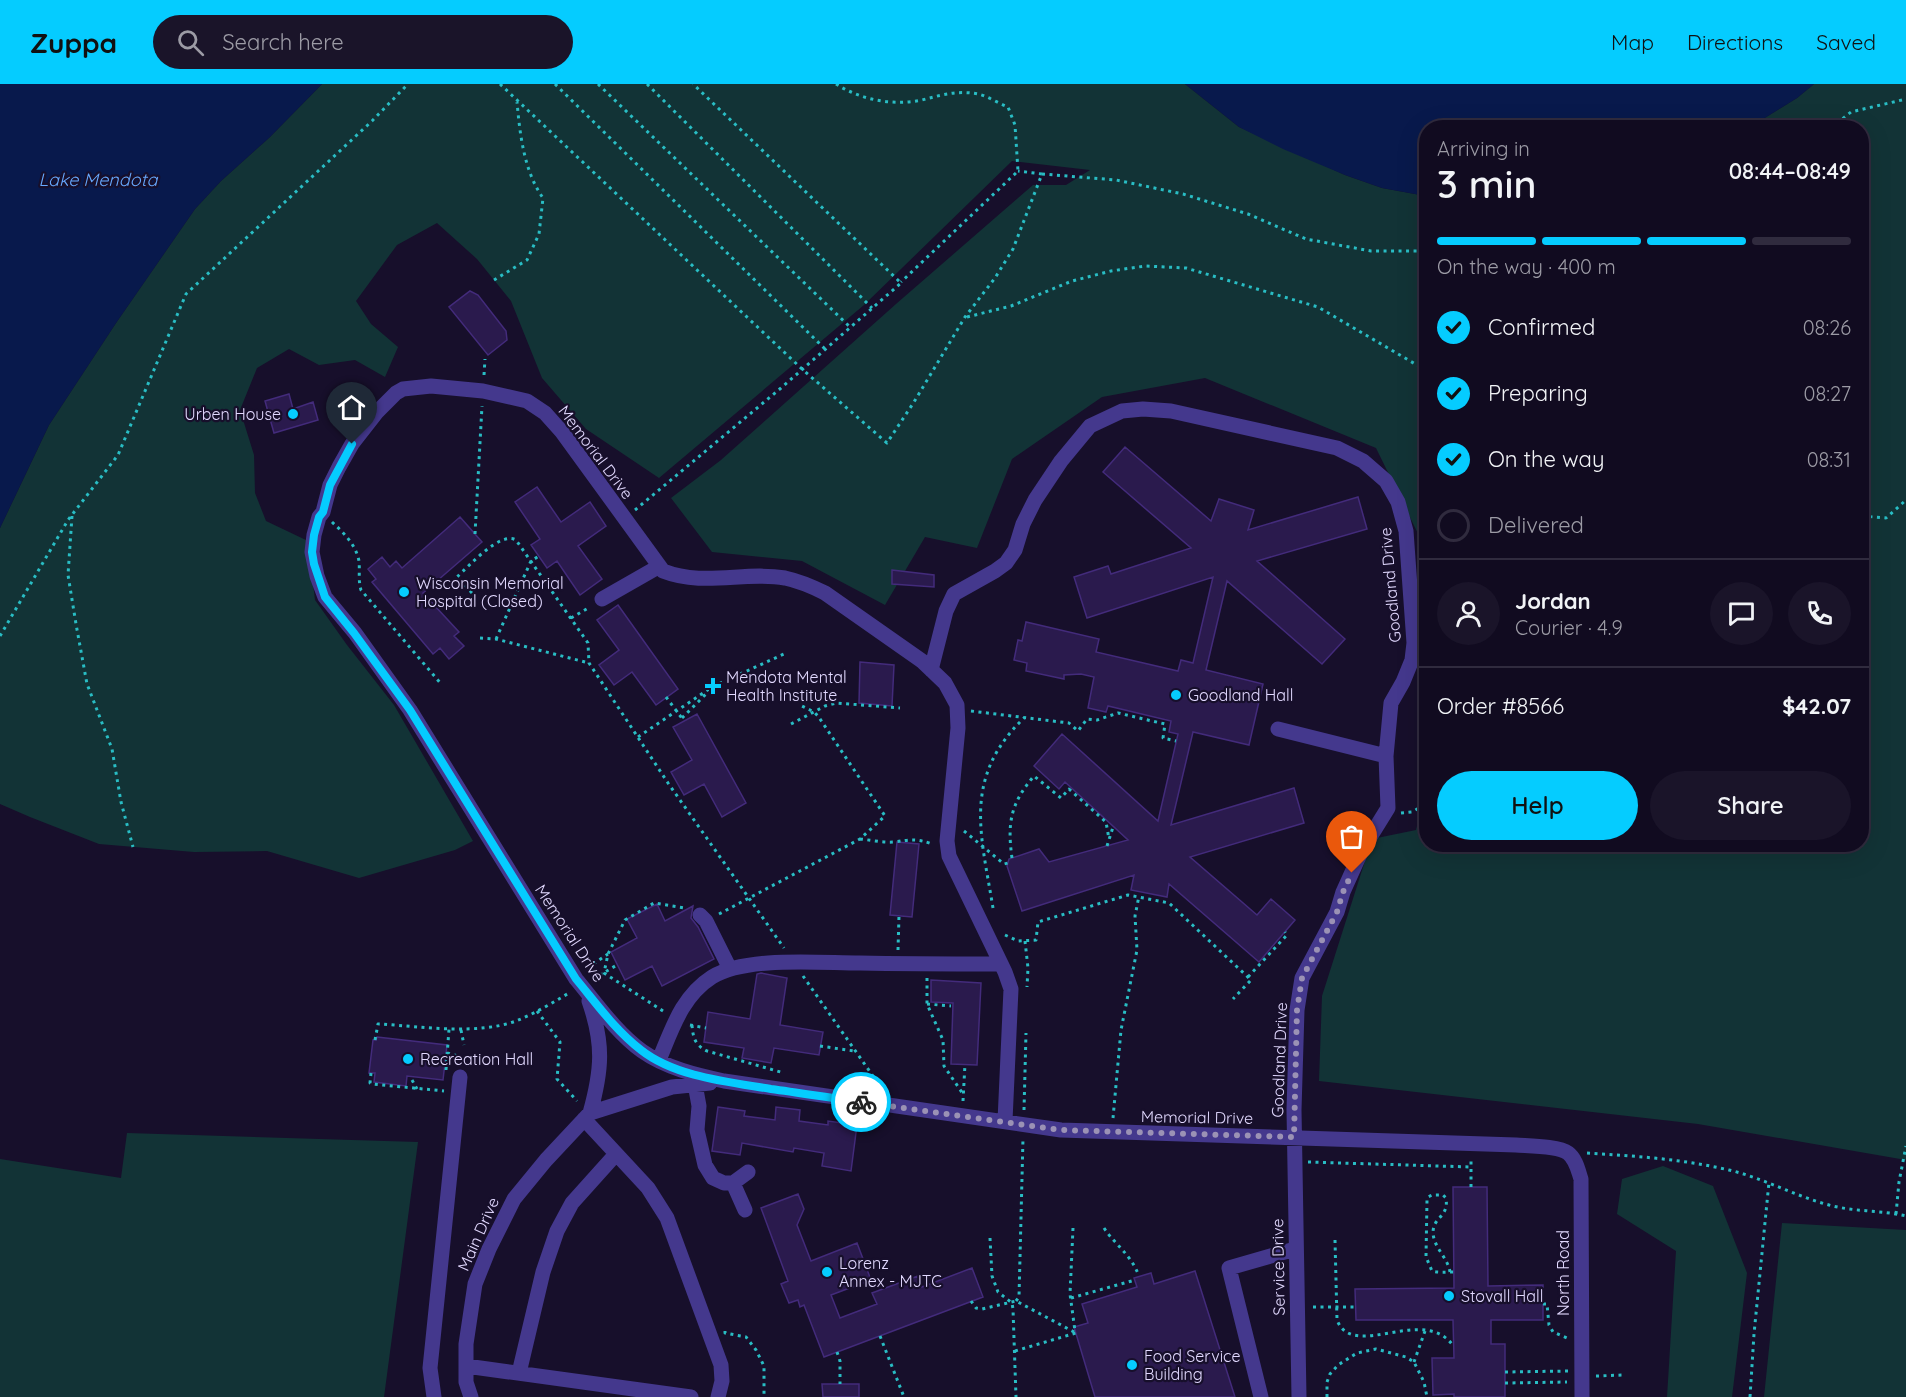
<!DOCTYPE html>
<html lang="en">
<head>
<meta charset="utf-8">
<style>
	body { margin:0; font-family:Quicksand,sans-serif; background:#1a1429; color:#f1f3f6; height:100vh; display:flex; flex-direction:column; font-size:22px; white-space:nowrap }
	* { box-sizing:border-box; margin:0 }
	p { font-size:20px; color:#9c9ba5 }
	.icon { flex:none; width:33px; height:33px; fill:none; stroke:currentColor; stroke-width:2; stroke-linecap:round; stroke-linejoin:round }
	.map { position:relative; flex:1; overflow:hidden }
	.panel { position:absolute; left:1419px; top:36px; width:450px; height:732px; display:flex; flex-direction:column; background:#110b20; border-radius:24px; box-shadow:0 6px 24px #0002,0 0 0 2px #302b3e }
	.panel>* { flex:none }
	.pin { position:absolute; display:grid; place-items:center; width:51px; height:51px; color:#fff; margin:-62px -26px; border-radius:50% 50% 50% 0; rotate:-45deg; box-shadow:0 0 6px #0007 }
	.pin .icon { rotate:45deg }
	.courier { position:absolute; display:grid; place-items:center; width:60px; height:60px; margin:-30px; border:4px solid #05ccff; border-radius:50%; background:#fff; color:#222; box-shadow:0 2px 8px #0007 }
	.summary em { font-style:normal; font-weight:600 }
	.summary div { display:flex; flex-direction:column-reverse }
	.summary { display:flex; align-items:center; justify-content:space-between; height:102px; padding:0 18px }
	h1 { font-size:39px; font-weight:600; line-height:45px }
	.bar { display:grid; grid-template-columns:repeat(4,1fr); gap:9px 6px; align-content:center; height:72px; padding:0 18px }
	.bar i { height:8px; border-radius:4px; background:#302b3e }
	.bar .current { background:#05ccff }
	.bar p { grid-column:span 4 }
	.line { display:flex; align-items:center; gap:15px; padding:0 18px; border-top:2px solid #302b3e }
	.line div { flex:1 }
	.round { display:grid; place-items:center; flex:none; width:63px; height:63px; border-radius:32px; background:#1a1429 }
	ol { padding:0 18px; list-style:none }
	li { display:flex; align-items:center; gap:18px; height:66px }
	li p { margin-inline-start:auto }
	li .icon { padding:6px; border-radius:50%; background:#05ccff; color:#111; stroke-width:4 }
	li:last-child { color:#9c9ba5 }
	li i { width:33px; height:33px; border:3px solid #302b3e; border-radius:50% }
	.action { display:flex; gap:12px; margin-top:auto; padding:12px 18px }
	.action a { flex:1; height:69px; border-radius:36px; background:#05ccff; color:#111; font-size:24px; font-weight:600; line-height:69px; text-align:center }
	.action a+a { background:#1a1429; color:#f1f3f6 }
	header { display:flex; align-items:center; gap:36px; box-sizing:border-box; height:84px; padding:0 30px; background:#05ccff; color:#111 }
	header strong { font-size:28px }
	nav { display:flex; gap:33px; margin-inline-start:auto; font-size:21px }
	.search { width:420px; height:54px; background:#1a1429; display:flex; align-items:center; gap:15px; box-sizing:border-box; padding:0 21px; border-radius:33px; color:#9c9ba5; font-size:22px }
	.map>svg:first-child { display:block }
	.green { fill:#123336 }
	.water { fill:#08194c }
	.building { fill:#2a1a4d; stroke:#432b7b; stroke-width:1.5 }
	.lines { fill:none; stroke-linecap:round; stroke-linejoin:round }
	.path { stroke:#29bdc4; stroke-width:3; stroke-dasharray:3 4.5; stroke-linecap:butt }
	.minor { stroke:#44388d; stroke-width:15 }
	.done { stroke:#9b92b5; stroke-width:6; stroke-dasharray:0 10.8 }
	.route { stroke:#05ccff; stroke-width:8 }
	.poi-dot { fill:#05ccff; stroke:#170f2b; stroke-width:2 }
	.labels { text-anchor:middle; stroke-width:4.5; stroke-linejoin:round; paint-order:stroke }
	.poi-label { font-size:16px; fill:#e2d9ff; stroke:#170f2b; text-anchor:start }
	.street-label { font-size:16px; fill:#e2d9ff; stroke:#170f2b }
	.water-label { font-size:18px; font-style:italic; fill:#67a9ff; stroke:#170f2b }
</style>
</head>
<body>
<header>
<strong>Zuppa</strong>
<div class="search"><svg class="icon" aria-label="search" viewBox="0 0 24 24"><circle cx="10" cy="10" r="6"/><path d="M15 15l6 6"/></svg>Search here</div>
<nav><a>Map</a><a>Directions</a><a>Saved</a></nav>
</header>
<div class="map">
<svg width="1906" height="1313" viewBox="0 0 1906 1313">
	<rect width="100%" height="100%" fill="#170f2b"/>
	<!-- green -->
	<path class="green" d="M322,0H1185L1239,43L1345,91L1382,104L1426,112V466L1376,364L1205,294L1102,313L1012,375L977,464L925,453L885,521L802,477L712,468L671,414L721,376L896,220L1033,101H1066L1090,86L1012,77L864,221L659,394L586,345L542,294L511,217L477,175L437,139L397,161L356,217L371,240L398,263L385,293L355,276L319,281L289,265L257,284L240,326L254,371L255,409L266,437L308,457L315,516L347,561L394,621L473,757L455,766L359,794L267,767L194,768L99,760L30,733L0,720V444L49,341L116,239L195,125L221,97L270,53Z
		M1814,0H1906V1076L1698,1040L1319,997L1322,912L1372,755L1416,746L1426,704V760H1862V44L1750,43L1797,14Z
		M127,1049L418,1058L384,1313H0V1075L121,1094Z
		M1663,1082L1713,1102L1747,1189L1732,1313H1667L1676,1167L1617,1130L1622,1095Z
		M1782,1139L1906,1146V1313H1764Z"/>
	<!-- water -->
	<path class="water" d="M0,0H322L270,53L221,97L195,125L116,239L49,341L0,444Z
		M1185,0H1814L1797,14L1750,43L1426,44V112L1382,104L1345,91L1283,65L1239,43Z"/>
	<!-- building -->
	<path class="building" d="M470,207L478,211L506,247L507,256L488,271L449,223Z
		M289,310L293,325L313,318L318,336L274,349L265,317Z
		M1125,363L1211,437L1219,415L1254,426L1248,446L1358,413L1367,445L1257,477L1345,555L1322,580L1227,497L1206,586L1263,600L1249,661L1193,648L1171,741L1294,704L1304,739L1190,773L1257,831L1271,815L1295,836L1259,878L1169,800L1167,813L1131,806L1134,791L1022,827L1007,782L1009,775L1039,765L1049,778L1128,756L1065,698L1059,705L1034,682L1062,650L1158,737L1178,650L1169,648L1171,637L1108,622L1106,628L1088,624L1094,593L1081,590L1064,591V595L1026,587L1027,579L1014,576L1018,556L1022,557L1026,538L1099,555L1096,568L1178,587L1181,576L1193,579L1213,493L1087,534L1074,493L1108,482L1111,490L1191,464L1103,388Z
		M537,403L561,438L590,418L606,442L578,462L602,495L580,511L557,477L547,484L531,461L540,455L515,418Z
		M460,433L482,458L423,509L459,548L454,552L464,562L449,575L440,564L433,570L372,498L376,495L368,485L382,473L390,483L396,477L402,484Z
		M892,486L934,491V503L892,500Z
		M618,521L678,605L656,621L632,588L614,601L599,581L619,566L597,536Z
		M860,578L894,581L892,622L859,619Z
		M697,630L746,719L722,733L704,700L684,711L671,688L692,676L673,643Z
		M897,758L919,760L912,833L890,831Z
		M657,820L665,837L693,822L691,834L698,843L714,875L662,902L652,882L625,896L611,868L637,854L627,835Z
		M761,889L787,894L780,941L823,948L819,971L774,964L771,979L742,974L744,964L704,958L708,928L750,935L757,890Z
		M931,896L981,899L977,981L951,980L953,919L931,918Z
		M377,953L447,961L443,996L407,992L406,1002L374,998L375,989H369L373,956H376Z
		M718,1023L745,1027L744,1032L775,1036L776,1023L800,1026L799,1037L828,1041V1037L857,1041L851,1087L822,1082L824,1069L794,1064L793,1068L742,1059L740,1071L712,1067Z
		M1453,1103H1487L1488,1202L1543,1201V1236H1491V1260H1505V1313H1454V1310L1433,1311L1432,1274H1454L1453,1236H1356L1355,1205L1454,1204Z
		M798,1110L804,1125L797,1141L811,1177L857,1159L871,1196L831,1211L840,1234L877,1220L872,1209L918,1192L922,1203L972,1184L983,1213L824,1273L804,1221L800,1223L798,1216L789,1219L781,1200L788,1197L761,1124Z
		M1195,1187L1235,1313H1095L1074,1243L1088,1239L1082,1220L1137,1203L1134,1194L1151,1189L1154,1200Z
		M822,1300H859V1313H823Z"/>
	<g class="lines">
		<!-- path -->
		<path class="path" d="M500,0L802,285L887,359L914,318L965,233L995,194L1013,165L1042,90L1018,87
			M555,0L825,265
			M598,0L850,243
			M647,0L872,224
			M836,0C861,16 893,22 922,16C941,11 957,6 978,10C987,12 998,19 1008,23L1015,41L1018,87L901,198
			M1831,44L1851,28L1906,15
			M1042,90L1116,96L1183,110L1248,130L1306,155L1371,167H1426
			M494,196L527,176L539,150L543,114C524,87 520,51 517,18
			M967,233L1011,222L1072,197L1111,187L1145,182L1186,184L1318,223L1422,284L1426,289
			M1422,284L1426,223
			M484,291L485,275
			M635,426L781,304L901,199L693,0
			M72,432L68,491L76,540L87,600L112,665L121,718L133,763
			M1862,432L1886,434L1906,416
			M332,438C344,449 356,461 359,477C360,487 358,496 361,506L442,601
			M475,450L482,322
			M472,509L457,493C469,482 500,447 516,456L588,559L589,579L668,699L784,864
			M571,534L590,523
			M0,552L68,436L118,371L186,210L372,37L408,0
			M480,554L496,555L589,579
			M496,555L531,477L539,472
			M666,613L684,637
			M971,627L1069,639L1078,647L1087,635L1097,636L1118,629L1165,640L1163,654L1176,657
			M682,634L706,610
			M791,640L825,622L836,619L900,624
			M638,653L712,603L784,570
			M1401,729L1412,728L1426,720
			M964,747L1004,780L1008,779
			M860,755C871,756 883,759 894,758C909,756 916,754 932,760
			M1107,762L1113,743
			M1012,774C1007,738 1011,719 1034,692L1061,714L1069,705L1106,738L1109,755
			M993,824C981,750 962,694 1024,634
			M719,830L860,755L885,732L818,632L814,628L802,622
			M1005,851L1018,857L1036,856L1038,838L1128,811L1169,819L1251,896L1233,915
			M1025,857L1028,884L1027,903
			M898,866L899,832
			M587,884L608,870
			M803,892L882,1005
			M1248,893L1287,851L1285,848
			M927,894V920L943,956L944,982L963,1010
			M593,895L617,881
			M927,920L951,922
			M537,927L560,958L557,995L577,1017
			M663,927L604,889L608,870L625,836L654,819L685,824
			M690,941L706,944
			M692,941C693,954 695,961 707,967L784,989
			M461,946L464,961
			M375,956L378,940H382C422,943 478,951 516,937C534,930 552,919 569,909
			M820,962L854,967
			M447,969L458,972
			M446,986L449,945
			M371,989L370,999L373,1000L444,1007
			M412,996L417,1005
			M963,1017L965,980
			M1024,1026L1026,949
			M1113,1034L1121,946L1137,866L1135,832L1139,812
			M1587,1069C1635,1072 1682,1075 1729,1086C1763,1094 1795,1112 1829,1121C1854,1128 1881,1126 1906,1132
			M1308,1078L1471,1083
			M1471,1103V1075
			M1896,1130L1899,1098L1906,1062
			M1073,1144L1070,1210L1075,1247
			M1104,1144C1116,1162 1130,1169 1139,1192
			M990,1154L992,1192L998,1208L1012,1219L1013,1225L1016,1313
			M1335,1156L1337,1236C1353,1278 1425,1219 1454,1263
			M1450,1188C1448,1174 1434,1164 1433,1149C1433,1132 1449,1134 1446,1114L1443,1111H1432L1428,1113L1427,1116L1426,1173L1432,1187C1439,1189 1446,1188 1454,1188
			M1071,1214L1135,1196
			M971,1217L976,1224L982,1225L1016,1217L1076,1249
			M1016,1217L1019,1213L1023,1054
			M1543,1220H1547L1549,1241L1553,1248L1567,1254
			M1313,1223H1356
			M725,1247V1249L746,1253L756,1266L764,1282V1313
			M880,1252L904,1313
			M1015,1267L1076,1249
			M837,1268L840,1277V1300
			M1414,1278L1425,1247
			M1505,1288L1569,1287
			M1596,1292L1624,1291
			M1505,1299L1567,1298
			M1327,1313V1298L1330,1290L1338,1281L1357,1269L1376,1265L1406,1273L1414,1278L1424,1298L1427,1313
			M1750,1313L1754,1250L1769,1098"/>
		<!-- minor -->
		<path class="minor" d="M602,515L658,483
			M931,586L946,527L954,510L995,487L1006,479L1015,466L1023,440L1035,416L1061,377L1090,342L1122,327L1143,325L1171,327L1337,364L1363,377L1386,397L1398,418L1406,447L1414,559L1412,576L1403,598L1391,619L1386,672L1388,724L1362,766L1343,808L1337,828L1302,894L1297,926L1294,1026L1299,1313
			M1278,645L1386,672
			M700,831L706,837L730,885
			M589,917C604,960 602,986 590,1029
			M659,976C672,945 682,912 712,893C746,872 819,879 860,879C907,880 954,880 1001,880
			M695,1000L699,1022L697,1046L705,1081L713,1094L724,1099H733L748,1088
			M584,1035L648,1104L667,1134L721,1281L722,1297L718,1313
			M1005,1037L1011,905L1005,888L949,772L947,757L958,644L957,621L945,599L922,577L825,509C813,503 799,497 785,494C744,487 704,503 663,487L562,348L545,329L527,317L483,307L452,304L431,302L403,305L396,309L377,328L352,360L339,383L330,401L323,428L319,433L314,451L312,468L317,492L325,513L355,549L410,626L576,895C596,919 616,948 642,967C666,984 696,991 724,997L1061,1046L1516,1061C1529,1062 1559,1062 1568,1069C1576,1075 1578,1086 1581,1095L1582,1313
			M733,1099L745,1126
			M466,1282L691,1313
			M519,1289L543,1188L557,1147L572,1119L616,1070
			M434,1313L430,1284L460,993
			M471,1313L466,1298V1260L475,1200L489,1165L514,1115L546,1076L590,1029L672,1003L710,999
			M1261,1313L1229,1184L1295,1165"/>
	</g>
	<g class="lines">
		<!-- done -->
		<path class="done" d="M861,1018L1061,1046L1294,1053L1297,926L1302,894L1337,828L1343,808L1352,789"/>
		<!-- route -->
		<path class="route" d="M352,360L330,401L323,428L319,433L314,451L312,468L314,480L325,513L354,549L410,626L576,895C596,919 615,946 641,966C675,993 729,998 771,1005C801,1009 831,1014 861,1018"/>
	</g>
	<!-- markers -->
	<g class="poi-dot">
		<circle cx="293" cy="330" r="6"/>
		<circle cx="404" cy="508" r="6"/>
		<path d="M710 593h6v6h6v6h-6v6h-6v-6h-6v-6h6z"/>
		<circle cx="1176" cy="611" r="6"/>
		<circle cx="408" cy="975" r="6"/>
		<circle cx="827" cy="1188" r="6"/>
		<circle cx="1449" cy="1212" r="6"/>
		<circle cx="1132" cy="1281" r="6"/>
	</g>
	<g class="labels">
		<!-- poi labels -->
		<g class="poi-label">
			<text x="281" y="336" text-anchor="end">Urben House</text>
			<text x="416" y="505">Wisconsin Memorial<tspan x="416" dy="18">Hospital (Closed)</tspan></text>
			<text x="726" y="599">Mendota Mental<tspan x="726" dy="18">Health Institute</tspan></text>
			<text x="1188" y="617">Goodland Hall</text>
			<text x="420" y="981">Recreation Hall</text>
			<text x="839" y="1185">Lorenz<tspan x="839" dy="18">Annex - MJTC</tspan></text>
			<text x="1461" y="1218">Stovall Hall</text>
			<text x="1144" y="1278">Food Service<tspan x="1144" dy="18">Building</tspan></text>
		</g>
		<!-- street labels -->
		<g class="street-label">
			<text transform="translate(596 368) rotate(53)" y="6">Memorial Drive</text>
			<text transform="translate(1390 501) rotate(-95)" y="6">Goodland Drive</text>
			<text transform="translate(570 849) rotate(57)" y="6">Memorial Drive</text>
			<text transform="translate(1279 976) rotate(-88)" y="6">Goodland Drive</text>
			<text transform="translate(1197 1033) rotate(1)" y="6">Memorial Drive</text>
			<text transform="translate(478 1150) rotate(-66)" y="6">Main Drive</text>
			<text transform="translate(1278 1183) rotate(-91)" y="6">Service Drive</text>
			<text transform="translate(1563 1189) rotate(-90)" y="6">North Road</text>
		</g>
		<!-- water labels -->
		<g class="water-label">
			<text x="98" y="102">Lake Mendota</text>
		</g>
	</g>
</svg>
<div class="pin" style="left:1352px;top:789px;background:#ea580c"><svg class="icon" aria-label="bag" viewBox="0 0 24 24"><path d="M5 8h14l-1 12H6zM9 8a3 3 0 0 1 6 0"/></svg></div>
<div class="pin" style="left:352px;top:360px;background:#1f2937"><svg class="icon" aria-label="home" viewBox="0 0 24 24"><path d="M3 11l9-7 9 7M6 9v11h12V9"/></svg></div>
<div class="courier" style="left:861px;top:1018px"><svg class="icon" aria-label="bike" viewBox="0 0 24 24"><circle cx="6" cy="16" r="4"/><circle cx="18" cy="16" r="4"/><path d="M6 16l4-8h5l3 8M10 8l3 8H6M13 5h3"/></svg></div>
<section class="panel">
<div class="summary"><div><h1>3 min</h1><p>Arriving in</p></div><em>08:44–08:49</em></div>
<div class="bar"><i class="current"></i><i class="current"></i><i class="current"></i><i></i><p>On the way · 400 m</p></div>
<ol>
<li><svg class="icon" aria-label="check" viewBox="0 0 24 24"><path d="M5 12l5 5 9-10"/></svg>Confirmed<p>08:26</p></li>
<li><svg class="icon" aria-label="check" viewBox="0 0 24 24"><path d="M5 12l5 5 9-10"/></svg>Preparing<p>08:27</p></li>
<li><svg class="icon" aria-label="check" viewBox="0 0 24 24"><path d="M5 12l5 5 9-10"/></svg>On the way<p>08:31</p></li>
<li><i></i>Delivered</li>
</ol>
<div class="line" style="height:108px"><a class="round"><svg class="icon" aria-label="person" viewBox="0 0 24 24"><circle cx="12" cy="8" r="4"/><path d="M4 21q1-7 8-7t8 7"/></svg></a><div><b>Jordan</b><p>Courier · 4.9</p></div><a class="round"><svg class="icon" aria-label="chat" viewBox="0 0 24 24"><path d="M4 5h16v11H9l-5 4z"/></svg></a><a class="round"><svg class="icon" aria-label="phone" viewBox="0 0 24 24"><path d="M5 4h4l2 5-3 2q2 4 5 5l2-3 5 2v4C11 20 4 13 5 4z"/></svg></a></div>
<div class="line" style="height:78px"><div>Order #8566</div><b>$42.07</b></div>
<div class="action"><a>Help</a><a>Share</a></div>
</section>
</div>
</body>
</html>
